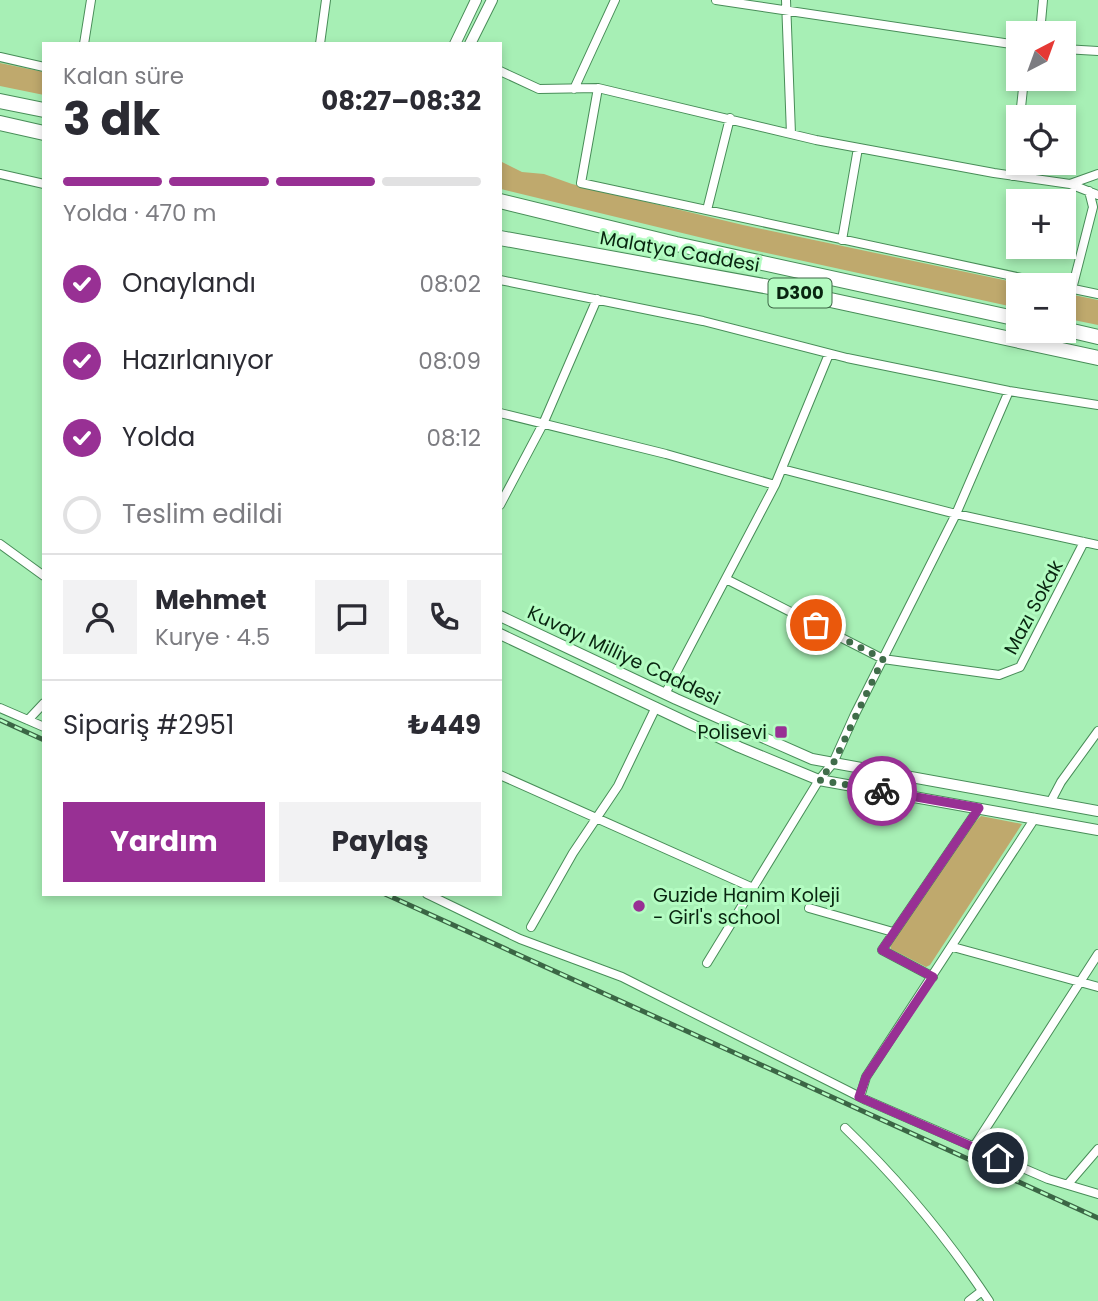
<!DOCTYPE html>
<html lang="tr">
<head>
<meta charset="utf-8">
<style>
	body { margin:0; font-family:Poppins,sans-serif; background:#f2f2f3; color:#2b2b33; height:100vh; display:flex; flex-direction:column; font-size:26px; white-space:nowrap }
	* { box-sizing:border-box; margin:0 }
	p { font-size:23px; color:#7c7c81 }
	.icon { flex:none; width:38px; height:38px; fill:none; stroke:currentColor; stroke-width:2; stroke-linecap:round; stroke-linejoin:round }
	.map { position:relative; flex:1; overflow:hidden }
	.drawer { position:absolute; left:42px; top:42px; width:460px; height:854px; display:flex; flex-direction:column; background:#fff; border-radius:0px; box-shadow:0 4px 10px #0003 }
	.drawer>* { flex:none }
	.needle { width:46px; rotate:41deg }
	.fabs { position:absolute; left:1006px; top:21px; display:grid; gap:14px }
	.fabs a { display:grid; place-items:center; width:70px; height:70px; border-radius:0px; background:#fff; box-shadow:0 4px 10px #0003; font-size:35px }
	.pin { position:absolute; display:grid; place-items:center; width:60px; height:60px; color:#fff; margin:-30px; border:4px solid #fff; border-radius:50%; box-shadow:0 2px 7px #0007 }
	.courier { position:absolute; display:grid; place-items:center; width:70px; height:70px; margin:-35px; border:5px solid #983094; border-radius:50%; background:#fff; color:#222; box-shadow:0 2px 9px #0007 }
	.headline em { font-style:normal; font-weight:700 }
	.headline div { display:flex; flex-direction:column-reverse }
	.headline { display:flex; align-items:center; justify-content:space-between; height:119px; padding:0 21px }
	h1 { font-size:46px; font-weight:700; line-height:52px }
	.bar { display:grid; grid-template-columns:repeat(4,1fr); gap:10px 7px; align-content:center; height:84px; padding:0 21px }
	.bar i { height:9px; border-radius:5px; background:#e1e1e2 }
	.bar .selected { background:#983094 }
	.bar p { grid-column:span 4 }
	.line { display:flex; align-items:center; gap:18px; padding:0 21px; border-top:2px solid #e1e1e2 }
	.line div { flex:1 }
	.round { display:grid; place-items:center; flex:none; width:74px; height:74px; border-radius:0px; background:#f2f2f3 }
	ol { padding:0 21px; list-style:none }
	li { display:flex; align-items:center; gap:21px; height:77px }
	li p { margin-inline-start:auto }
	li .icon { padding:7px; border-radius:50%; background:#983094; color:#fff; stroke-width:4 }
	li:last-child { color:#7c7c81 }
	li i { width:38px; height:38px; border:4px solid #e1e1e2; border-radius:50% }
	.action { display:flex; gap:14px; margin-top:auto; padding:14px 21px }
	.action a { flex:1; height:80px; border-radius:0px; background:#983094; color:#fff; font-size:28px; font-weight:700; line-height:80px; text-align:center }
	.action a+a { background:#f2f2f3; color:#2b2b33 }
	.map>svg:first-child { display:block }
	.green { fill:#bfa96d }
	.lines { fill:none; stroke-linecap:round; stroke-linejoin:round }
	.street-casing { stroke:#488d58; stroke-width:10 }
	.secondary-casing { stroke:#488d58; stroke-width:12 }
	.highway-casing { stroke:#488d58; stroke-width:16 }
	.street { stroke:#fff; stroke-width:8 }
	.secondary { stroke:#fff; stroke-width:10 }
	.highway { stroke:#fff; stroke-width:14 }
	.rail-casing { stroke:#3b6645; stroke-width:5 }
	.rail { stroke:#b4fcc2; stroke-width:2.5; stroke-dasharray:8; stroke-linecap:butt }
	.done { stroke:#406c4a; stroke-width:7; stroke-dasharray:0 12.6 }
	.route { stroke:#983094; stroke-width:9 }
	.poi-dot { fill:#983094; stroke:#b4fcc2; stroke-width:2.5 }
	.labels { text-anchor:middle; stroke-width:6; stroke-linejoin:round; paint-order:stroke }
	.shield { fill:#b4fcc2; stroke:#3c6645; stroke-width:2 }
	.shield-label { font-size:18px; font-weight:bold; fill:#082510 }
	.street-label { font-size:19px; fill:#082510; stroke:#b4fcc2 }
	.poi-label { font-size:19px; fill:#082510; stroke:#b4fcc2; text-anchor:end }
</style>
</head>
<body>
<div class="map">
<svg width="1098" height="1301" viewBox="0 0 1098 1301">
	<rect width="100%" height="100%" fill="#a7efb5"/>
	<!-- green -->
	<path class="green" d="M0,63L44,72V95L0,86Z
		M500,161L522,172L544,174L572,184L743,225L1027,285H1018V308L744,248L501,189Z
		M1064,293L1098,300V325L1064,318Z
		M981,816L1022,824L930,965L926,967L891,949L890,945L973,824Z"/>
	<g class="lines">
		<defs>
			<path id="street" d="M716,0L1018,45
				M786,0L791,134
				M1040,33L1043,0
				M84,44L91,0
				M320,44L326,0
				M1064,49L1098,51
				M0,57L44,67
				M500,71L539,89L598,88L816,140L994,173L1070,184L1098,195
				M598,88L581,183L1054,285
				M574,89L615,0
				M1020,117L1024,79
				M0,174L44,184
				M1012,176L1018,126
				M1070,184L1098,174
				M707,210L730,118
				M842,240L858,148
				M500,280L703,321L847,358L1009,391L1098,405
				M1064,287L1098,294
				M1072,289L1093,207L1089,191
				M500,413L666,454L775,485
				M782,469L956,514L1098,545
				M500,505L543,424L597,299
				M0,544L44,576
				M726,579L883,659L999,675L1020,667L1084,542
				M665,694L775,485L829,354
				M0,708L44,727
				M28,720L44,703
				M500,775L753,888
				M1051,801L1061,782L1098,731
				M427,894L520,939L622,977L866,1100L1048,1179L1098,1194
				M809,908L893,932
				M531,927L573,853L618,786L656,707
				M953,947L1098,987
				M707,963L819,780L833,763L855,714L956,514L1009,391
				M933,977L882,950L979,808
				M860,1097L866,1077L1035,818
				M845,1128C898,1179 948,1239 989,1301
				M973,1148L1098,954
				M1068,1184L1098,1149
				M969,1301L982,1291"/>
			<path id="secondary" d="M455,44L476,0
				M470,44L492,0
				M500,616L676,699L812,759L1098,811
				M500,634L739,747L819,780L1098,830"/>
			<path id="highway" d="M0,101L44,110
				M0,123L44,133
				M500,201L676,244L1018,319
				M500,238L775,288L1098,358
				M1064,329L1098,337"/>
		</defs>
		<!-- street casing -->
		<use href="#street" class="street-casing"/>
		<!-- secondary casing -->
		<use href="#secondary" class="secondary-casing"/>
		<!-- highway casing -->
		<use href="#highway" class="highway-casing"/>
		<!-- street -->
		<use href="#street" class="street"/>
		<!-- secondary -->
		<use href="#secondary" class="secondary"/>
		<!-- highway -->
		<use href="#highway" class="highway"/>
		<defs>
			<path id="rail" d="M0,720L44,740
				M385,894L1098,1218"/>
		</defs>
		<!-- rail casing -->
		<use href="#rail" class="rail-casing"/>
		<!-- rail -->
		<use href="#rail" class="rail"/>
	</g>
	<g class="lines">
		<!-- done -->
		<path class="done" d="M816,625L883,659L833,764L819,780L882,791"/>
		<!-- route -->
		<path class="route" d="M882,791L979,808L882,950L933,977L866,1077L859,1097L998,1158"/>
	</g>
	<!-- markers -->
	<g class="poi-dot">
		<rect x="774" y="725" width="14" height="14" rx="3.5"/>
		<circle cx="639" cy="906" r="7"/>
	</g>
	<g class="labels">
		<!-- shield labels -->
		<rect class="shield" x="768.5" y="278.5" width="63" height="29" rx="5"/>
		<g class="shield-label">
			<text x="800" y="299">D300</text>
		</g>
		<!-- street labels -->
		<g class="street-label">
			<text transform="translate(680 251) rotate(10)" y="7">Malatya Caddesi</text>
			<text transform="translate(1033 607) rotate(-62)" y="7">Mazı Sokak</text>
			<text transform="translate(624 655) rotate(25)" y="7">Kuvayı Milliye Caddesi</text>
		</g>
		<!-- poi labels -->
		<g class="poi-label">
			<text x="767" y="739">Polisevi</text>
			<text x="653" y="902" text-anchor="start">Guzide Hanim Koleji<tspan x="653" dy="22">- Girl's school</tspan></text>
		</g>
	</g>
</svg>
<div class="fabs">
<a><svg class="needle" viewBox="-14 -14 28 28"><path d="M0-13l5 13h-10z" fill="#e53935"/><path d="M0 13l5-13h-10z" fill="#7c7c81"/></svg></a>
<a><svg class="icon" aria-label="locate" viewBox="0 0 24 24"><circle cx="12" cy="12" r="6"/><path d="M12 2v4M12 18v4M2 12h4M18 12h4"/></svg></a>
<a>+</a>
<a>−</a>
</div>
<div class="pin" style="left:816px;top:625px;background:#ea580c"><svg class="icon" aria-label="bag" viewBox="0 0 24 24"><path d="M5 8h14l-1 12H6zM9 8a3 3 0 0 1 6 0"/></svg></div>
<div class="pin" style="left:998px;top:1158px;background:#1f2937"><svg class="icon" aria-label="home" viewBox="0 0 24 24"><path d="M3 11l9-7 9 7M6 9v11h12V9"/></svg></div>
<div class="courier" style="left:882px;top:791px"><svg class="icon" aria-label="bike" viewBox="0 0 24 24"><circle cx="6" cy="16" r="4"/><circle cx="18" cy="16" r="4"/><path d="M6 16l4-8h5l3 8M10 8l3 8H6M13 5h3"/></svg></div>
<section class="drawer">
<div class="headline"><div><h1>3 dk</h1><p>Kalan süre</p></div><em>08:27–08:32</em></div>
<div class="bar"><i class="selected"></i><i class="selected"></i><i class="selected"></i><i></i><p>Yolda · 470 m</p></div>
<ol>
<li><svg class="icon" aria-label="check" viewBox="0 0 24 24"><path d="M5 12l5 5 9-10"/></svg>Onaylandı<p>08:02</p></li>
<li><svg class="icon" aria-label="check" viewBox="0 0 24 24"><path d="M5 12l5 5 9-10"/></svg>Hazırlanıyor<p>08:09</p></li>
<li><svg class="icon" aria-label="check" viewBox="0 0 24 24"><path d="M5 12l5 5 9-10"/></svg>Yolda<p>08:12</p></li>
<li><i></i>Teslim edildi</li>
</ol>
<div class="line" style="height:126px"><a class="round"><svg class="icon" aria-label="person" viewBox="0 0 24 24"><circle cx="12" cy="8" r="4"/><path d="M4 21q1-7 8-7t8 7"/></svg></a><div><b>Mehmet</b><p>Kurye · 4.5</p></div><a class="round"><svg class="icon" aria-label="chat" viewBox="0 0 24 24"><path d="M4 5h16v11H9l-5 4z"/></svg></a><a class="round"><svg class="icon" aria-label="phone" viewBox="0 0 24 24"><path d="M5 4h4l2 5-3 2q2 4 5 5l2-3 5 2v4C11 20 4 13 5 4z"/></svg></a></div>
<div class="line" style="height:91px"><div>Sipariş #2951</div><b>₺449</b></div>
<div class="action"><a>Yardım</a><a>Paylaş</a></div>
</section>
</div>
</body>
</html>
